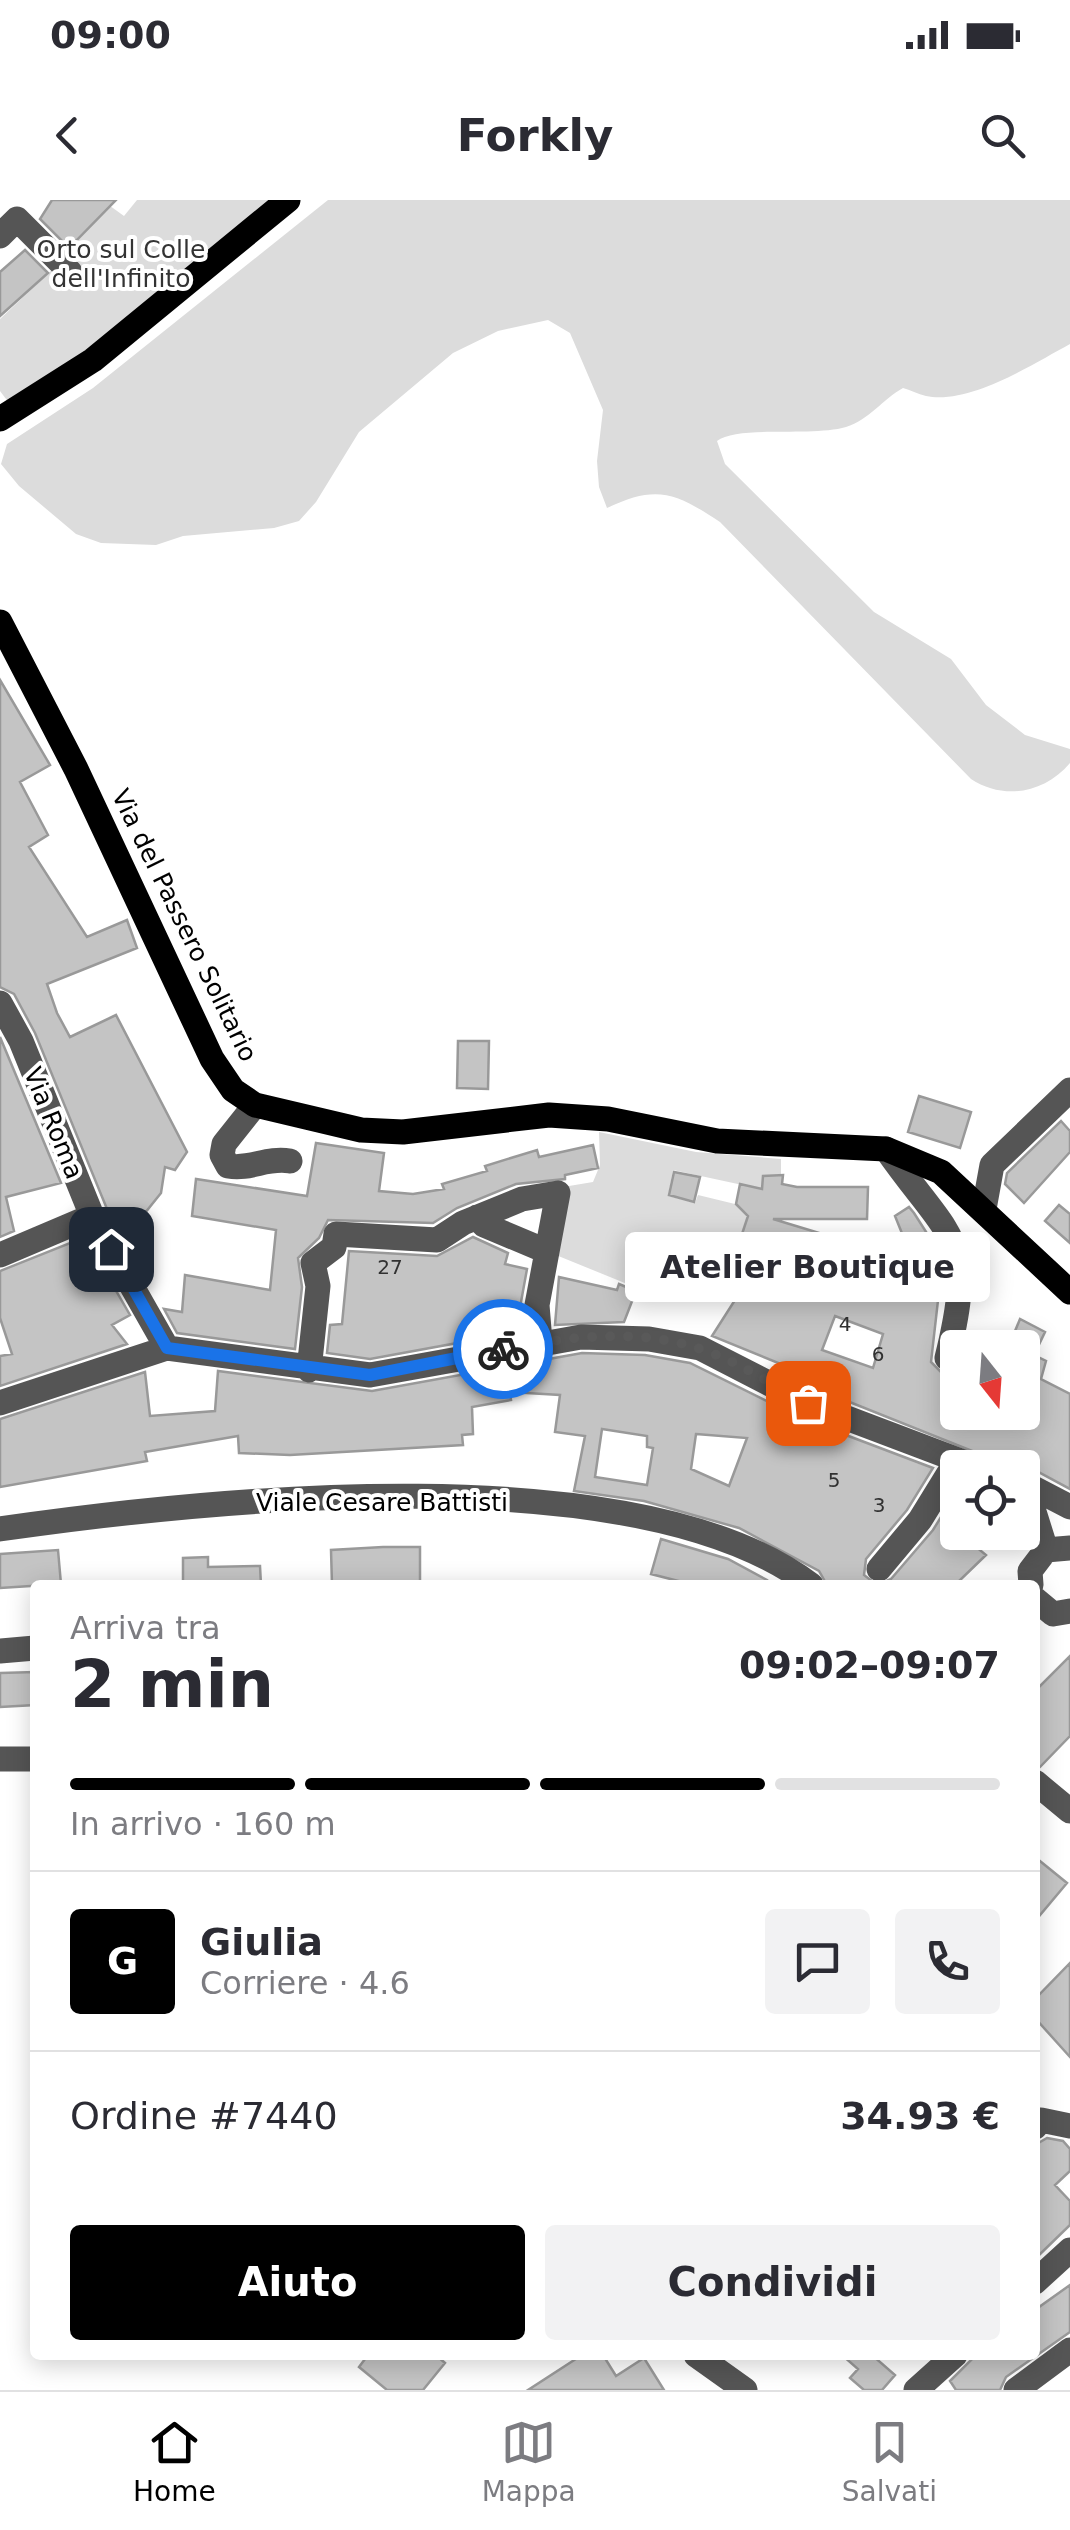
<!DOCTYPE html>
<html lang="it">
<head>
<meta charset="utf-8">
<style>
	body { margin:0; font-family:"DejaVu Sans",sans-serif; background:#f2f2f3; color:#2b2b33; height:100vh; display:flex; flex-direction:column; font-size:38px; white-space:nowrap }
	* { box-sizing:border-box; margin:0 }
	p { font-size:32px; color:#7c7c81 }
	.icon { flex:none; width:55px; height:55px; fill:none; stroke:currentColor; stroke-width:2; stroke-linecap:round; stroke-linejoin:round }
	.map { position:relative; flex:1; overflow:hidden }
	.details { position:absolute; left:30px; top:1380px; width:1010px; height:780px; display:flex; flex-direction:column; background:#fff; border-radius:10px; box-shadow:0 5px 25px #0003 }
	.details>* { flex:none }
	.needle { width:65px; rotate:163deg }
	.controls { position:absolute; left:940px; top:1130px; display:grid; gap:20px }
	.controls a { display:grid; place-items:center; width:100px; height:100px; border-radius:10px; background:#fff; box-shadow:0 5px 25px #0003; font-size:50px }
	.pin { position:absolute; display:grid; place-items:center; width:85px; height:85px; color:#fff; margin:-42px; border-radius:20px; box-shadow:0 5px 15px #0006 }
	.courier { position:absolute; display:grid; place-items:center; width:100px; height:100px; margin:-50px; border:8px solid #1a73e8; border-radius:50%; background:#fff; color:#222; box-shadow:0 2px 12px #0007 }
	.bubble { position:absolute; height:70px; border-radius:10px; background:#fff; box-shadow:0 5px 25px #0003; font-size:32px; font-weight:700; line-height:70px; text-align:center }
	.headline em { font-style:normal; font-weight:700 }
	.headline div { display:flex; flex-direction:column-reverse }
	.headline { display:flex; align-items:center; justify-content:space-between; height:170px; padding:0 40px }
	h1 { font-size:65px; font-weight:700; line-height:75px }
	.bar { display:grid; grid-template-columns:repeat(4,1fr); gap:15px 10px; align-content:center; height:120px; padding:0 40px }
	.bar i { height:12px; border-radius:8px; background:#e1e1e2 }
	.bar .current { background:#000 }
	.bar p { grid-column:span 4 }
	.line { display:flex; align-items:center; gap:25px; padding:0 40px; border-top:2px solid #e1e1e2 }
	.line div { flex:1 }
	.round { display:grid; place-items:center; flex:none; width:105px; height:105px; border-radius:10px; background:#f2f2f3 }
	.action { display:flex; gap:20px; margin-top:auto; padding:20px 40px }
	.action a { flex:1; height:115px; border-radius:10px; background:#000; color:#fff; font-size:40px; font-weight:700; line-height:115px; text-align:center }
	.action a+a { background:#f2f2f3; color:#2b2b33 }
	.status { display:flex; justify-content:space-between; align-items:center; height:70px; padding:0 50px; background:#fff; direction:ltr }
	.status svg { height:28px; fill:currentColor }
	header { display:flex; justify-content:space-between; align-items:center; height:130px; padding:0 40px; background:#fff; font-size:45px; font-weight:700 }
	.dock { display:flex; justify-content:space-around; align-items:center; height:140px; border-top:2px solid #e1e1e2; background:#fff; font-size:28px; color:#7c7c81 }
	.dock a { display:grid; justify-items:center; gap:5px }
	.dock .current { color:#000 }
	.map>svg:first-child { display:block }
	.green { fill:#dcdcdc }
	.building { fill:#c4c4c4; stroke:#999; stroke-width:2.5; fill-rule:evenodd }
	.lines { fill:none; stroke-linecap:round; stroke-linejoin:round }
	.minor { stroke:#555; stroke-width:25 }
	.major { stroke:#000; stroke-width:25 }
	.done { stroke:#595959; stroke-width:10; stroke-dasharray:0 18 }
	.route { stroke:#1a73e8; stroke-width:12 }
	.labels { text-anchor:middle; stroke-width:8; stroke-linejoin:round; paint-order:stroke }
	.number-label { font-size:20px; fill:#313131 }
	.park-label { font-size:25px; fill:#333; stroke:#fff }
	.street-label { font-size:25px; fill:#000; stroke:#fff }
</style>
</head>
<body>
<div class="status"><b>09:00</b><svg viewBox="0 0 49 12"><path d="M0 12V9h3v3zM5 12V6h3v6zM10 12V3h3v9zM15 12V0h3v12zM26 1h20v11H26zM47 4h2v5h-2z"/></svg></div>
<header><svg class="icon" aria-label="back" viewBox="0 0 24 24"><path d="M15 5l-7 7 7 7"/></svg>Forkly<svg class="icon" aria-label="search" viewBox="0 0 24 24"><circle cx="10" cy="10" r="6"/><path d="M15 15l6 6"/></svg></header>
<div class="map">
<svg width="1070" height="2190" viewBox="0 0 1070 2190">
	<rect width="100%" height="100%" fill="#fff"/>
	<!-- green -->
	<path class="green" d="M137,0H280L12,207L0,191V119L55,67L106,3L124,16Z
		M328,0H1070V144C1033,164 969,205 926,196C918,194 910,190 903,188C883,199 869,220 846,227C812,237 737,225 717,241L725,264L874,412L951,459L986,505L1025,535L1070,549V563C1044,594 1003,600 971,579L720,322C676,293 657,284 607,308L599,287L597,261L603,210L570,133L548,120L498,131L453,153L359,232L316,302L299,321L274,328L183,336L156,345L101,343L76,334L19,286L1,264L7,244L93,188Z
		M599,932L696,952L781,959V975L763,976L761,989L673,970L668,996L695,1003L698,995L735,1004L747,1016L739,1043L759,1048L728,1100L637,1088L551,1053L563,987L593,982L600,965Z"/>
	<!-- building -->
	<path class="building" d="M52,0H116L69,48L40,19Z
		M25,50L48,73L0,116V72Z
		M0,480L50,565L20,582L48,635L29,647L87,737L127,720L137,748L47,784L57,813L70,837L116,815L187,952L175,970L165,967L161,993L141,1018L146,1028L125,1041L107,1009L35,833L14,794L0,787Z
		M0,837L61,983L6,997L14,1031L0,1037Z
		M458,841H489L488,889L457,888Z
		M919,896L971,912L960,948L908,932Z
		M1061,921L1070,931V952L1024,1003L1005,984L1007,973Z
		M316,943L384,953L379,991L413,994L444,989L442,984L487,971L485,966L537,950L539,957L593,945L598,968L565,975V979L516,984L457,1008L433,1023L328,1020L319,1038L298,1058L302,1087L295,1149L177,1133L164,1109L182,1112L185,1075L270,1090L276,1030L192,1016L196,979L307,996Z
		M674,972L700,977L694,1002L669,995Z
		M783,975L782,984L797,987H868L867,1019H773L849,1042L845,1052L920,1078L895,1016L909,1007L914,1013L937,1049L942,1065L931,1162L943,1174L958,1170V1212H1022V1148H1008L1020,1119L1045,1132L1034,1155L1046,1161L1041,1179L1070,1194V1289L1029,1267L992,1259L817,1189L820,1180L712,1136L767,1050L739,1043L748,1016L736,1004L740,984L762,989L763,976ZM835,1116L883,1134L873,1168L822,1150Z
		M1059,1005L1070,1014V1043L1045,1021Z
		M85,1037L130,1115L112,1125L127,1144L0,1186V1156L12,1154L0,1118V1071Z
		M473,1037L508,1053L505,1064L527,1069L521,1102L523,1131L370,1159L327,1153L330,1125L342,1124L349,1051L437,1056Z
		M559,1077L617,1090L619,1084L636,1091L624,1122L555,1125Z
		M969,1132L1005,1146V1148H966Z
		M582,1153L645,1155L690,1163L801,1218L933,1268L907,1310L866,1359L864,1375L877,1385H827L819,1371L739,1328L644,1301L574,1291L585,1236L555,1232L560,1195L510,1192L511,1200L472,1207L473,1234L462,1235L463,1245L290,1255L239,1253L238,1236L145,1252L147,1261L0,1287V1219L145,1172L150,1216L215,1211L218,1171L372,1191ZM602,1229L647,1236V1247L653,1248L647,1285L595,1277ZM696,1234L747,1238L729,1286L691,1269Z
		M957,1291L958,1332L986,1355L955,1385H878L891,1379L933,1330Z
		M661,1339L728,1359L767,1380L765,1385H694L651,1374Z
		M383,1347H420V1385H332L331,1350Z
		M58,1350L61,1384L0,1388V1354Z
		M208,1357V1367L260,1366L261,1385H183V1358Z
		M1070,1456V1536L1040,1567L1035,1566V1491Z
		M35,1472V1505L0,1507V1473Z
		M1035,1657L1067,1683L1035,1721Z
		M1070,1763V1857L1035,1818V1799Z
		M1047,1938L1063,1941L1070,1949V1971L1055,1985L1070,2001V2025L1035,2059V1945Z
		M1070,2085V2132L1006,2177L1000,2190H956L950,2181L976,2155H1035V2110Z
		M368,2155H436L445,2163L423,2190H387L359,2167Z
		M582,2155H603L616,2176L644,2158L664,2190H528Z
		M842,2155H872L895,2175L882,2190H864L850,2178L858,2169Z"/>
	<g class="lines">
		<!-- minor -->
		<path class="minor" d="M0,36L17,19L70,72
			M0,803L21,841L92,1016L167,1148
			M255,905L224,944L222,955L228,966C251,970 266,957 290,961
			M886,949C951,1042 977,1035 947,1158
			M984,1009L992,965L1070,890
			M477,1017L484,1025L546,1051
			M0,1055L92,1016
			M309,1170L318,1086L313,1063L334,1047L336,1034L437,1040L463,1023L522,999L558,993L537,1105L540,1142
			M0,1203L167,1148L370,1175L581,1137L649,1139L700,1148L807,1203L979,1268
			M1022,1282L1070,1307
			M1025,1283L1046,1350
			M0,1329C209,1299 636,1253 811,1385
			M879,1369L920,1320L957,1260
			M1031,1385L1030,1371L1046,1350L1070,1348
			M1035,1399L1053,1414L1070,1411
			M0,1451L35,1448
			M0,1559H35
			M1035,1582L1070,1611
			M1035,1927L1041,1920L1070,1926
			M1035,2082L1070,2050
			M696,2155L745,2190
			M916,2190L955,2155
			M1016,2190L1070,2150"/>
		<!-- major -->
		<path class="major" d="M0,219L93,160L288,0
			M0,422L76,569L212,859L233,890L255,905L361,930L403,932L549,915L608,919L717,941L886,949L941,972L1070,1092"/>
	</g>
	<g class="lines">
		<!-- done -->
		<path class="done" d="M503,1149C568,1137 639,1127 703,1150C740,1162 773,1186 808,1203"/>
		<!-- route -->
		<path class="route" d="M111,1049L167,1148L370,1175L503,1149"/>
	</g>
	<g class="labels">
		<!-- number labels -->
		<g class="number-label">
			<text x="390" y="1074">27</text>
			<text x="845" y="1131">4</text>
			<text x="878" y="1161">6</text>
			<text x="834" y="1287">5</text>
			<text x="879" y="1312">3</text>
		</g>
		<!-- park labels -->
		<g class="park-label">
			<text x="121" y="58">Orto sul Colle<tspan x="121" dy="29">dell'Infinito</tspan></text>
		</g>
		<!-- street labels -->
		<g class="street-label">
			<text transform="translate(185 725) rotate(64)" y="9">Via del Passero Solitario</text>
			<text transform="translate(54 923) rotate(68)" y="9">Via Roma</text>
			<text x="382" y="1311">Viale Cesare Battisti</text>
		</g>
	</g>
</svg>
<div class="controls">
<a><svg class="needle" viewBox="-14 -14 28 28"><path d="M0-13l5 13h-10z" fill="#e53935"/><path d="M0 13l5-13h-10z" fill="#7c7c81"/></svg></a>
<a><svg class="icon" aria-label="locate" viewBox="0 0 24 24"><circle cx="12" cy="12" r="6"/><path d="M12 2v4M12 18v4M2 12h4M18 12h4"/></svg></a>
</div>
<div class="pin" style="left:808px;top:1203px;background:#ea580c"><svg class="icon" aria-label="bag" viewBox="0 0 24 24"><path d="M5 8h14l-1 12H6zM9 8a3 3 0 0 1 6 0"/></svg></div>
<div class="pin" style="left:111px;top:1049px;background:#1f2937"><svg class="icon" aria-label="home" viewBox="0 0 24 24"><path d="M3 11l9-7 9 7M6 9v11h12V9"/></svg></div>
<div class="courier" style="left:503px;top:1149px"><svg class="icon" aria-label="bike" viewBox="0 0 24 24"><circle cx="6" cy="16" r="4"/><circle cx="18" cy="16" r="4"/><path d="M6 16l4-8h5l3 8M10 8l3 8H6M13 5h3"/></svg></div>
<div class="bubble" style="left:625px;top:1032px;width:365px">Atelier Boutique</div>
<section class="details">
<div class="headline"><div><h1>2 min</h1><p>Arriva tra</p></div><em>09:02–09:07</em></div>
<div class="bar"><i class="current"></i><i class="current"></i><i class="current"></i><i></i><p>In arrivo · 160 m</p></div>
<div class="line" style="height:180px"><b class="round" style="background:#000;color:#fff">G</b><div><b>Giulia</b><p>Corriere · 4.6</p></div><a class="round"><svg class="icon" aria-label="chat" viewBox="0 0 24 24"><path d="M4 5h16v11H9l-5 4z"/></svg></a><a class="round"><svg class="icon" aria-label="phone" viewBox="0 0 24 24"><path d="M5 4h4l2 5-3 2q2 4 5 5l2-3 5 2v4C11 20 4 13 5 4z"/></svg></a></div>
<div class="line" style="height:130px"><div>Ordine #7440</div><b>34.93 €</b></div>
<div class="action"><a>Aiuto</a><a>Condividi</a></div>
</section>
</div>
<nav class="dock">
<a class="current"><svg class="icon" aria-label="home" viewBox="0 0 24 24"><path d="M3 11l9-7 9 7M6 9v11h12V9"/></svg>Home</a>
<a><svg class="icon" aria-label="map" viewBox="0 0 24 24"><path d="M3 6l6-2 6 2 6-2v14l-6 2-6-2-6 2zM9 4v14M15 6v14"/></svg>Mappa</a>
<a><svg class="icon" aria-label="saved" viewBox="0 0 24 24"><path d="M7 4h10v16l-5-4-5 4z"/></svg>Salvati</a>
</nav>
</body>
</html>
